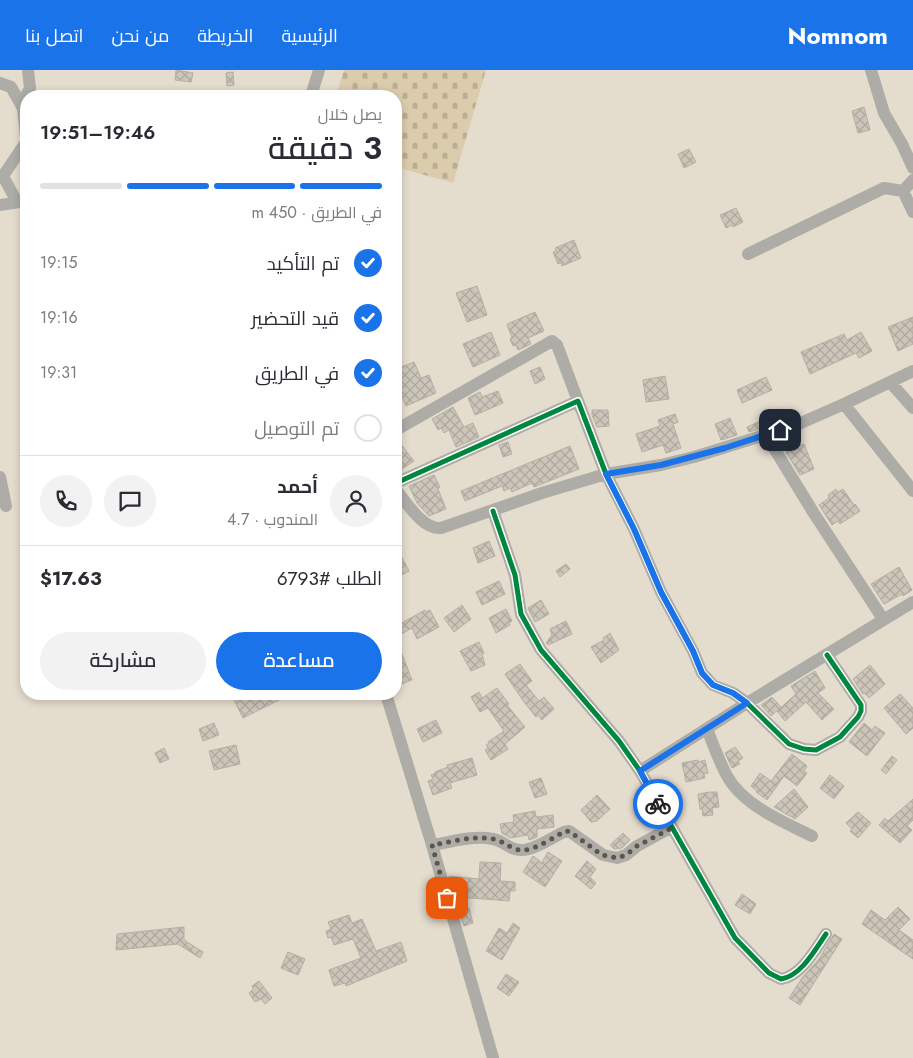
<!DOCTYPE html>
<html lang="ar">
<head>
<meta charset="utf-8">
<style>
	body { margin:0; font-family:Jost,Cairo,sans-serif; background:#f2f2f3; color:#2b2b33; direction:rtl; height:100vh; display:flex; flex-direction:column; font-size:19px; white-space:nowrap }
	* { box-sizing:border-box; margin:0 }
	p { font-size:16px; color:#7c7c81 }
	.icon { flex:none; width:28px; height:28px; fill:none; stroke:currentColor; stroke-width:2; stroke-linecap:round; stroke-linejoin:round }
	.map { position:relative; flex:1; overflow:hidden; direction:ltr }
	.details { position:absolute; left:20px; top:20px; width:382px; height:610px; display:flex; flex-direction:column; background:#fff; border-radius:20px; box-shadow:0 2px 8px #0003; direction:rtl }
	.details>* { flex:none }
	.pin { position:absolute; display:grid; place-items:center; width:42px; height:42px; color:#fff; margin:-21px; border-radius:10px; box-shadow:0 2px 8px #0006 }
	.courier { position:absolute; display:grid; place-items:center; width:50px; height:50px; margin:-25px; border:4px solid #1a73e8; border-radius:50%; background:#fff; color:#222; box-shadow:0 1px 6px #0007 }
	.summary em { font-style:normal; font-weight:600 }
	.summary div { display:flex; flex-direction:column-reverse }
	.summary { display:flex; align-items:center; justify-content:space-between; height:85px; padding:0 20px }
	h1 { font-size:32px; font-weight:600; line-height:38px }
	.bar { display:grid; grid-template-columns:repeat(4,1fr); gap:8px 5px; align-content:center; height:60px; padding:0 20px }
	.bar i { height:6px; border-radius:4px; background:#e1e1e2 }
	.bar .on { background:#1a73e8 }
	.bar p { grid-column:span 4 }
	.line { display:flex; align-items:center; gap:12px; padding:0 20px; border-top:1px solid #e1e1e2 }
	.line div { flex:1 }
	.round { display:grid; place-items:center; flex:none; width:52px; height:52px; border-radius:26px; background:#f2f2f3 }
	ol { padding:0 20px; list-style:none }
	li { display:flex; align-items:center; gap:15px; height:55px }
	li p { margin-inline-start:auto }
	li .icon { padding:5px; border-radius:50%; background:#1a73e8; color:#fff; stroke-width:4 }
	li:last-child { color:#7c7c81 }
	li i { width:28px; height:28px; border:2px solid #e1e1e2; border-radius:50% }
	.cta { display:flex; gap:10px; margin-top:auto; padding:10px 20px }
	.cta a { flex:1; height:58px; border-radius:30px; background:#1a73e8; color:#fff; font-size:20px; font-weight:600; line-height:58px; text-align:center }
	.cta a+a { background:#f2f2f3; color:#2b2b33 }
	header { display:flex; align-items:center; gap:30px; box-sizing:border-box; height:70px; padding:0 25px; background:#1a73e8; color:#fff }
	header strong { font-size:24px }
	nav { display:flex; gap:28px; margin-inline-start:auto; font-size:18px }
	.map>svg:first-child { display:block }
	.cemetery { fill:url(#cemetery-stones) }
	.building { fill:url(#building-cross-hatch); stroke:#b5afa3 }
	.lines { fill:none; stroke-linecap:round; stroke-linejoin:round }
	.minor { stroke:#aeaca7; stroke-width:12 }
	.cycleway-casing { stroke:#fff; stroke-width:8 }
	.cycleway { stroke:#00873e; stroke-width:5 }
	.done { stroke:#5c564b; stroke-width:5; stroke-dasharray:0 9 }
	.route { stroke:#1a73e8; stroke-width:6 }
</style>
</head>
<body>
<header>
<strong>Nomnom</strong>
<nav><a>الرئيسية</a><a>الخريطة</a><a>من نحن</a><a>اتصل بنا</a></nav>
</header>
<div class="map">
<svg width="913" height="988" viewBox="0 0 913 988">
	<defs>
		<pattern id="cemetery-stones" width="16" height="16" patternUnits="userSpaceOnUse" patternTransform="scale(1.25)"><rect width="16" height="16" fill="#dbccad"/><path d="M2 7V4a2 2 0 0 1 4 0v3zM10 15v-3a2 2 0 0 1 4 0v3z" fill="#bbae93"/></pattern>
		<pattern id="building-cross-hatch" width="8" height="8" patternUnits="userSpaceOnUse" patternTransform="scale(1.25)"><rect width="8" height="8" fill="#ccc5ba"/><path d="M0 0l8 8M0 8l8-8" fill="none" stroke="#aea89e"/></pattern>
	</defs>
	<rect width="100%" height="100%" fill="#e4dccd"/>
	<!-- cemetery -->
	<path class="cemetery" d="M344,0H486L453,113L396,97V26H336Z"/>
	<!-- building -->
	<path class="building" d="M176,0L193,3L191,12L175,10Z
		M233,2L234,15L227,16L226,3Z
		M864,37L870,60L858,63L852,41Z
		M689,79L696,92L684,98L678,84Z
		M736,138L743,152L733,157L732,155L726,158L720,145Z
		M574,170L581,188L562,196L561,193L558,194L553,182L556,181L555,178Z
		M477,216L487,245L467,252L456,223Z
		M535,242L544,261L528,268L531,274L518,280L516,275L513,276L510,269L512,268L507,254Z
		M913,247V274L898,281L888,257Z
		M491,262L500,285L473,297L463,274Z
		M861,262L872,281L859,288L856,283L810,304L801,282L844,264L847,270Z
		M414,292L421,308L429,305L436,323L406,336L396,311V299Z
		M540,297L545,309L535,314L530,301Z
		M665,306L669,329L646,332L643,310Z
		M766,307L772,320L742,333L737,320Z
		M498,321L503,333L475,345L468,328L480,322L482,327Z
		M453,337L464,357L473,353L479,367L456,377L449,360L444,363L441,358L438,360L432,349Z
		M592,340H608L609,356L597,357L592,345Z
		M675,344L678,352L673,354L681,378L666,383L663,375L642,382L636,364L660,356L658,350Z
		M730,348L737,365L721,370L715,354Z
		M765,349L768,356L749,362L747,357Z
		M396,368L414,391L396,403Z
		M508,372L512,384L503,387L499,375Z
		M804,374L814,399L800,405L786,382Z
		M570,376L579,399L534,417L532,413L512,422L510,418L504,421L502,416L465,431L461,421Z
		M434,405L440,417L438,419L446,439L429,446L417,433L409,416Z
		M836,419L838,422L843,419L854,435L855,434L860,441L840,454L838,451L832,455L819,435L829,428L828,425Z
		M489,471L495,486L478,493L473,478Z
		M396,476L409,501L396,508Z
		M566,494L570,499L560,507L556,501Z
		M899,497L912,520L903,526L902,524L884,534L871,514Z
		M499,511L505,524L482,535L476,522Z
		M541,530L549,544L535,552L528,538Z
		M462,535L471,549L454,562L444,548Z
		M506,539L512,551L509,553L510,555L496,563L489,548Z
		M425,540L426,542L430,540L439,557L417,569L412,558L396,567V556Z
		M566,551L572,564L548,575L546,573L552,565L550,559Z
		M610,563L619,580L601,593L591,577L604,570L603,568Z
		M397,571L412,610L396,616V572Z
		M479,572L484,583L482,584L485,595L471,601L460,581Z
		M520,594L532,611L526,615L539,631L544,627L554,639L542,650L538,645L536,647L524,632L505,604Z
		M870,595L885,614L869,628L864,623L863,624L853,609Z
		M815,601L825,618L818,623L834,639L822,650L806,632L785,651L777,641L796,624L791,616Z
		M497,618L509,634L507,635L525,657L505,674L508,679L491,690L485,680L488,678L486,675L489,673L488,672L504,661L488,638L480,642L471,627L479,622L482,628Z
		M231,624H291L243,648Z
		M900,624L913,638V658L906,664L884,638Z
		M772,627L781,637L771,646L761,635Z
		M436,650L442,663L423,672L417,659Z
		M214,653L219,665L203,671L199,659Z
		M864,653L872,660L875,656L885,663L867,686L849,672Z
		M236,675L240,694L214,700L209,681Z
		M735,677L743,688L738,691L740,694L732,698L725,683Z
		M164,678L169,689L160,693L155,683Z
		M792,684L807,696L804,701L807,703L797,716L784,706L767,730L756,722L757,721L751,716L760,703L771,711Z
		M892,686L897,690L886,704L881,700Z
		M472,688L477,705L450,713L452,718L433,725L428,711L433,709L431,705L436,703L435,702L448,697L447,695Z
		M698,690L699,692L705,690L708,703L704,704L705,708L686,712L682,693Z
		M830,705L844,716L834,729L820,718Z
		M541,708L547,724L535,728L529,712Z
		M794,719L808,737L795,749L774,737Z
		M710,722H717L719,737L712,738L713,745L703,746L702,739H700L698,724Z
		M597,725L610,739L597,751L591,752L581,740Z
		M913,729V750L907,756L912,760L900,773L879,755L885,748L888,751Z
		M535,741L536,747L553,745L554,757L537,759V767L529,770L528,765L510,768L502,763L500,754L514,752L513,745Z
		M858,742L871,753L858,768L850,761L852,759L846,753Z
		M623,763L630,770L622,778L614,779L610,775Z
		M548,782L562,791L545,817L523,802L533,786L540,791L541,794Z
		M587,791L596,799L590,807L596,813L591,819L575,806Z
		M480,792L501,793L500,811L515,812V821H510L509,831L458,827V817H452L449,806L479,809Z
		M742,824L756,834L750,844L735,835Z
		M898,837L910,849L899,860L913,870V889L862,854L871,840L885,850Z
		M469,838L473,853L464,856L459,840Z
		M349,845L352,853L362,849L376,881L401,872L407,891L346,916L345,913L334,916L329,900L361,888L353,869L334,875L331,867L328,868L326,861L331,859L328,852Z
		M513,853L520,858L502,890L486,881L499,858L507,863Z
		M184,857V870L203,882L200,888L178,874L116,880L117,864Z
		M834,864L842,869L800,935L789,928L802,908L819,889Z
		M288,882L305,889L298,905L281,898Z
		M506,904L519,912L509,926L497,918Z
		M259,911L272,928L265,934L261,929L255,932L249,923L253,919L252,916Z"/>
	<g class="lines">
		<!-- minor -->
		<path class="minor" d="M871,0L884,43L902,74L913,98
			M0,13L11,17L23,38L26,67
			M311,26L319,0
			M21,35L30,18L28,0
			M903,121L913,110
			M17,132L3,106L26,72
			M0,135L26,131
			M748,184L884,118L903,121L913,142
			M890,312L913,338
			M844,334L913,421
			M396,360L552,271L557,275L578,331
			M766,365L813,442L883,549
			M0,407L6,436
			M396,413L578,331L606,404L634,459L661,522L693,581L702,603L713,615L733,623L747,633L789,674L804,679L816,680L840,667L858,647L861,641V635L827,585
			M396,420C407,433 423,460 441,458L542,423L606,404L661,395L694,387L794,356L844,334L913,301
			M493,441L515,505L521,544L541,580L619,671L640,701L735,868L769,903L781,909C801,906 815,880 826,864
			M386,624L432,775L493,988
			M707,659C713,674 719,691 727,706C743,735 783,752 812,766
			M640,701L747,633L913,532
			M432,775C452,772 473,765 493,769C504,771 511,781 522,780C534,780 553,767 564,762L569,761L603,785L617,788L626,785L637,776L672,757"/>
		<defs>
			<path id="cycleway" d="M396,413L578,331L606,404L634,459L661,522L693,581L702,603L713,615L733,623L747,633L789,674L804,679L816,680L840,667L858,647L861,641V635L827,585
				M493,441L515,505L521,544L541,580L619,671L640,701L735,868L769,903L781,909C801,906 815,880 826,864"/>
		</defs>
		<!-- cycleway casing -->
		<use href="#cycleway" class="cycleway-casing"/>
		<!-- cycleway -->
		<use href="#cycleway" class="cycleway"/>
	</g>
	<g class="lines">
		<!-- done -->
		<path class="done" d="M447,828L432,775C452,772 473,765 493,769C505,771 513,782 525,780C538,778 552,768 564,762L569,761L602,785L617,788L626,785L637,776L672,758L658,734"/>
		<!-- route -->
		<path class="route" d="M658,734L640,701L747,633L733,623L713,615L702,603L693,581L661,522L634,459L606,404L661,395L725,378L780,360"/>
	</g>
</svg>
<div class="pin" style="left:447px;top:828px;background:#ea580c"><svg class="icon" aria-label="bag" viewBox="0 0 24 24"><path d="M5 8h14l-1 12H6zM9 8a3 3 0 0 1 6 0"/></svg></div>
<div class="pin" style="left:780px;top:360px;background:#1f2937"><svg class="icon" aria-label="home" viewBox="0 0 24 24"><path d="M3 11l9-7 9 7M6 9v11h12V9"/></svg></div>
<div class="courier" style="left:658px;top:734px"><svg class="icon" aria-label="bike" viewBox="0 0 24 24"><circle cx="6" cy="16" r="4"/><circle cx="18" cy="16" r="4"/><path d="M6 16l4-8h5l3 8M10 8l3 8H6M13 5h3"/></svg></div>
<section class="details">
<div class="summary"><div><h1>3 دقيقة</h1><p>يصل خلال</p></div><em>19:46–19:51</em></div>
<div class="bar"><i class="on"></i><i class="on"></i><i class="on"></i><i></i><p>في الطريق · 450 m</p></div>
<ol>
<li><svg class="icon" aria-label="check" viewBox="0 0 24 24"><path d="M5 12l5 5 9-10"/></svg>تم التأكيد<p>19:15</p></li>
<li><svg class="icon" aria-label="check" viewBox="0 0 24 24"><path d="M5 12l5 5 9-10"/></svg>قيد التحضير<p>19:16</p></li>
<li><svg class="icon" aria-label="check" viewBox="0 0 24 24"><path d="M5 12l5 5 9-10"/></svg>في الطريق<p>19:31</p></li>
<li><i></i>تم التوصيل</li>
</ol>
<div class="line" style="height:90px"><a class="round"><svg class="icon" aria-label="person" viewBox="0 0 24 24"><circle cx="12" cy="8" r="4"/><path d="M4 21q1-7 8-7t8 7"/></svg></a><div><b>أحمد</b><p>المندوب · 4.7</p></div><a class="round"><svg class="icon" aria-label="chat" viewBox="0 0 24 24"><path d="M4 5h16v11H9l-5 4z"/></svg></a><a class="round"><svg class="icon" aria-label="phone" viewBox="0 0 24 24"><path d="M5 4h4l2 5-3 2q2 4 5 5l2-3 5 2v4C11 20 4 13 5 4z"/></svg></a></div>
<div class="line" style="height:65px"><div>الطلب #6793</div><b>$17.63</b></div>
<div class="cta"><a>مساعدة</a><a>مشاركة</a></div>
</section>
</div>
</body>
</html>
